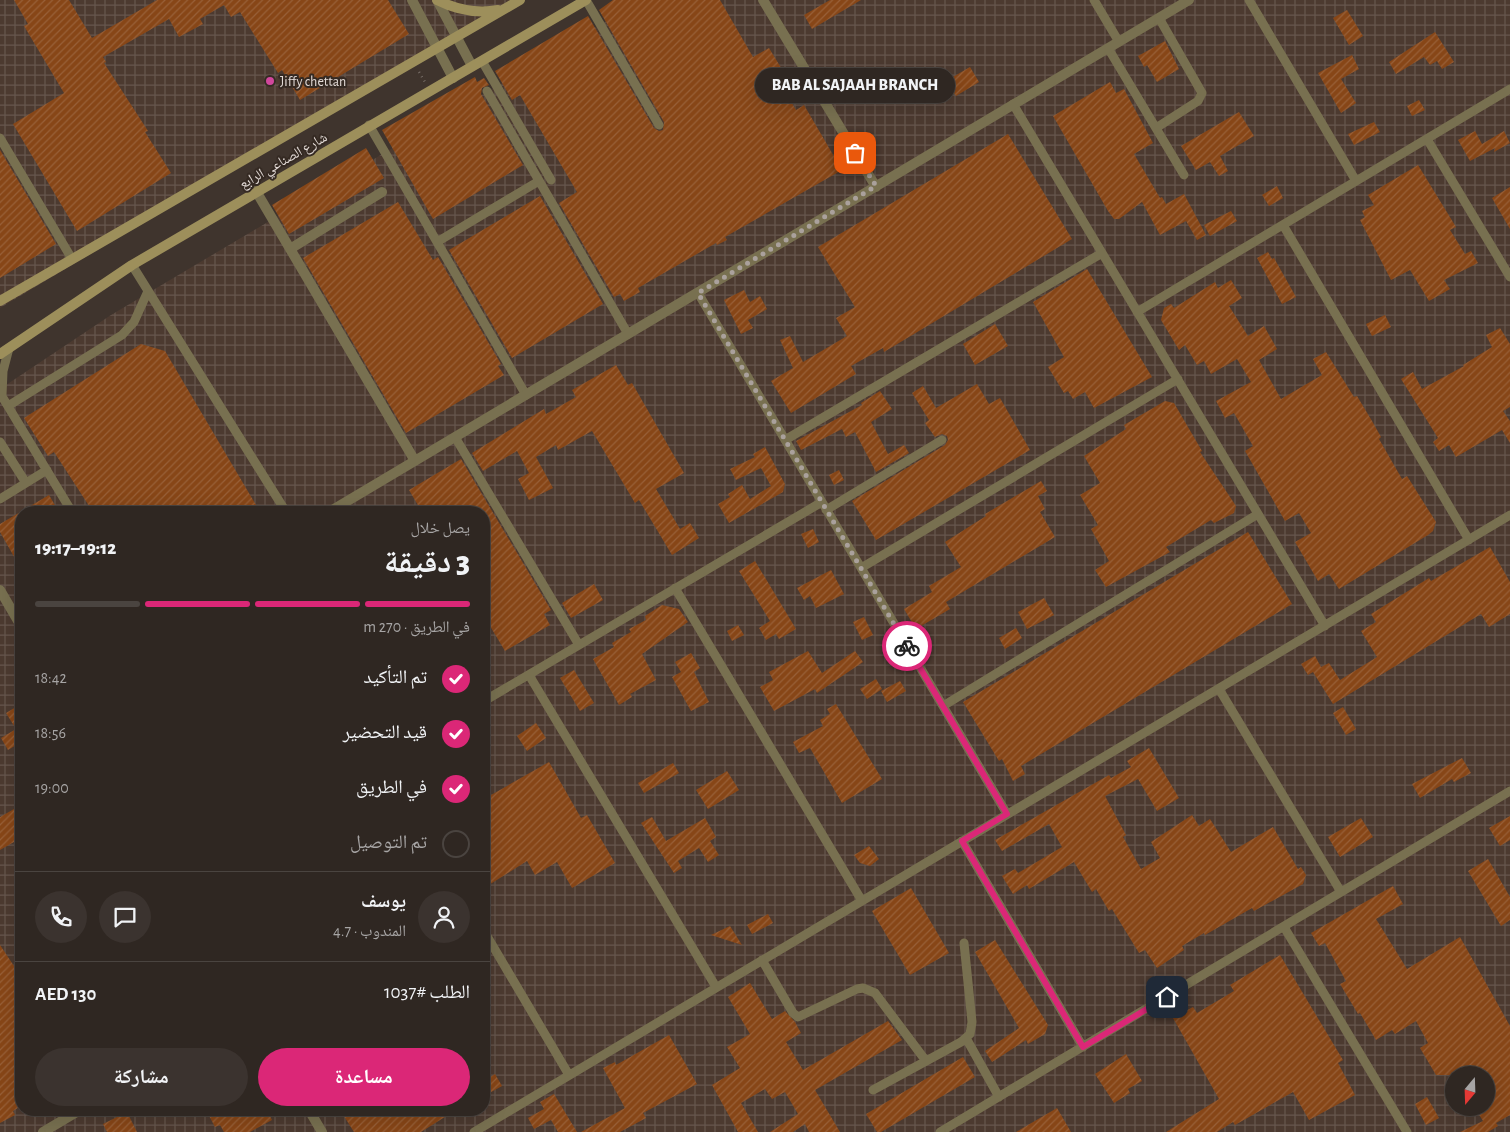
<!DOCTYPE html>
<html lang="ar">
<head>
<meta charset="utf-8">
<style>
	body { margin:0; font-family:"Alegreya Sans","Noto Naskh Arabic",sans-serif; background:#3b332f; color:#f1f3f6; direction:rtl; height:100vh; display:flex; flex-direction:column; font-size:19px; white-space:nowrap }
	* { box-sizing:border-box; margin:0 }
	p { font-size:16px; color:#a7a5a5 }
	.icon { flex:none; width:28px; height:28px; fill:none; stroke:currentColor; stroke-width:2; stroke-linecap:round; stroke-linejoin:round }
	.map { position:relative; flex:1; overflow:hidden; direction:ltr }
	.details { position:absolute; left:15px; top:506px; width:475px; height:610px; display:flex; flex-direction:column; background:#2f2722; border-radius:20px; box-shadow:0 5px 20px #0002,0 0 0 1px #4a4440; direction:rtl }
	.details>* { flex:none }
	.needle { width:32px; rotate:199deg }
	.tools { position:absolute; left:1445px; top:1066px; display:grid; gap:10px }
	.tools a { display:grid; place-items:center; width:50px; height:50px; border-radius:50%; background:#2f2722; box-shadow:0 5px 20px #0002,0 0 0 1px #4a4440; font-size:25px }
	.pin { position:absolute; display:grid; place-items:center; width:42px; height:42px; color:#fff; margin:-21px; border-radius:10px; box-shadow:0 2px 8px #0006 }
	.courier { position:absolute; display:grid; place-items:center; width:50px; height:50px; margin:-25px; border:4px solid #db2777; border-radius:50%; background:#fff; color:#222; box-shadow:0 1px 6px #0007 }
	.bubble { position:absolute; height:35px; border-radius:18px; background:#2f2722; box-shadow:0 5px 20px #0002,0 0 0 1px #4a4440; font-size:16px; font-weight:800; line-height:35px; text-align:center; direction:rtl }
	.summary em { font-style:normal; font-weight:800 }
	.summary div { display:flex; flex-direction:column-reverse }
	.summary { display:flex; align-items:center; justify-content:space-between; height:85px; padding:0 20px }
	h1 { font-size:32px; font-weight:800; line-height:38px }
	.bar { display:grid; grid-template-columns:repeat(4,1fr); gap:8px 5px; align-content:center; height:60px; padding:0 20px }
	.bar i { height:6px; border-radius:4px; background:#4a4440 }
	.bar .active { background:#db2777 }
	.bar p { grid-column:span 4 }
	.line { display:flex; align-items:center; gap:12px; padding:0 20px; border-top:1px solid #4a4440 }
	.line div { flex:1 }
	.round { display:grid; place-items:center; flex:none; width:52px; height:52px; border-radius:26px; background:#3b332f }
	ol { padding:0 20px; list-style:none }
	li { display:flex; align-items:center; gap:15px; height:55px }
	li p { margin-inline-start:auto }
	li .icon { padding:5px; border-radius:50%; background:#db2777; color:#fff; stroke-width:4 }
	li:last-child { color:#a7a5a5 }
	li i { width:28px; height:28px; border:2px solid #4a4440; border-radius:50% }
	.cta { display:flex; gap:10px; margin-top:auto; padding:10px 20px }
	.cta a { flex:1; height:58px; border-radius:30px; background:#db2777; color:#fff; font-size:20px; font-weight:800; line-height:58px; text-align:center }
	.cta a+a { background:#3b332f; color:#f1f3f6 }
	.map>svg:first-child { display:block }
	.industrial { fill:url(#industrial-grid); fill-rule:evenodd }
	.building { fill:url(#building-hatch) }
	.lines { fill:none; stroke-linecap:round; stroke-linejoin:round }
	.path { stroke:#786e68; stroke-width:2.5; stroke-dasharray:1 4; stroke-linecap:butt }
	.service { stroke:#787050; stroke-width:9 }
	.minor { stroke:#787050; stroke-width:10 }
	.tertiary { stroke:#787050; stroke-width:10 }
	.secondary { stroke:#9d8f5b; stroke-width:10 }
	.done { stroke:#aaa19c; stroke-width:5; stroke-dasharray:0 9 }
	.route { stroke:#db2777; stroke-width:6 }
	.hotel-dot { fill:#d1479c; stroke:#352a23; stroke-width:2 }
	.labels { text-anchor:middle; stroke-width:4; stroke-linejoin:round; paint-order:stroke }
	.poi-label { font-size:14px; fill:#e3dbd7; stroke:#352a23; text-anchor:start }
	.street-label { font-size:14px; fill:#e3dbd7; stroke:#352a23 }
</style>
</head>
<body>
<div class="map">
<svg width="1510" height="1132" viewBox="0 0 1510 1132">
	<defs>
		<pattern id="industrial-grid" width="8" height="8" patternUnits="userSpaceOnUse" patternTransform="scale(1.25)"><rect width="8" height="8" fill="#4c3a30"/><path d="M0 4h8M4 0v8" fill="none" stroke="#66564d"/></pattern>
		<pattern id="building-hatch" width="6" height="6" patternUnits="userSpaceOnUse" patternTransform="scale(1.25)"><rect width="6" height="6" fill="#874617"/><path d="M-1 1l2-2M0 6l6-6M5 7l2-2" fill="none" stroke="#986038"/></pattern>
	</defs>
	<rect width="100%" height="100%" fill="#3f342d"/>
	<!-- industrial -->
	<path class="industrial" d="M0,0H515L0,308Z
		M642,0H1510V1132H0V389L111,315ZM21,512H484V1110H21ZM1454,1075H1486V1108H1454Z"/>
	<!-- building -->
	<path class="building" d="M14,0H69L92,38L157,0H388L409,34L300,100L282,70L278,73L240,12L231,17L224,5L200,19L203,24L179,37L169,19L103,57L106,62L104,63L148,131L145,132L171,173L77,231L13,124L64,93L24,26L28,24Z
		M613,0H720L753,57L769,48L783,71L780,72L785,81L780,83L796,110L804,105L842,170L725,237L727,240L717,245L716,243L638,288L640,292L624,301L620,294L614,297L559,203L577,192L520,95L512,100L495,71L588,16L654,128L659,131L663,130L664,122L599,10Z
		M830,0H861L812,29L804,15Z
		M1347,10L1363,36L1349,45L1333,18Z
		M1435,32L1454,62L1442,69L1437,61L1430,65L1424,57L1396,74L1389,62Z
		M1165,41L1179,69L1157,82L1147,65L1144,67L1138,56Z
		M1352,55L1359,69L1341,79L1356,103L1341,113L1318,73Z
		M970,67L979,82L956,96L946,81Z
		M475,77L477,82L484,78L489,85L482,88L481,94L523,165L433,219L382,130Z
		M1110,82L1116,93L1124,89L1153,143L1134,154L1160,198L1162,197L1166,204L1184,194L1206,235L1197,240L1186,221L1160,235L1142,202L1119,219H1114L1108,211L1053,116Z
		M1419,100L1425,110L1412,116L1407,106Z
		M1239,112L1254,136L1220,156L1228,171L1219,176L1210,162L1196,170L1181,146Z
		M1374,122L1380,132L1354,145L1348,134Z
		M1475,131L1482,144L1504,131L1510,143L1494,152L1495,148L1470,161L1458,140Z
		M1008,134L1072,239L884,352L883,348L851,366L856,374L791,413L771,381L793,368L780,340L790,336L803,362L847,336L836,318L855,307L818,247Z
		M366,148L384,178L289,234L272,205Z
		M0,150L56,244L0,278Z
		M1418,165L1456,227L1450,230L1465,254L1471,251L1478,263L1444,280L1450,289L1429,301L1410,270L1391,280L1360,220L1365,217L1362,211L1374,205L1368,195Z
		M1277,186L1283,198L1269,206L1262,195Z
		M1510,187V229L1492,198Z
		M540,196L603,304L512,358L449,250Z
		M398,202L433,260L438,257L501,364L498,366L504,375L406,433L303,258Z
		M1231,211L1237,221L1210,236L1204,225Z
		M1268,252L1272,259L1274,258L1296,297L1282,304L1257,258Z
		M1087,269L1152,377L1094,408L1085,392L1073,399L1068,391L1064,393L1048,367L1064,357L1033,302Z
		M1231,280L1242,298L1229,306L1248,336L1264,326L1277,349L1259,360L1281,399L1322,375L1313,359L1326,352L1354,397L1357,396L1372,421L1381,437L1379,439L1402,479L1407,476L1436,522L1433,531L1428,535L1339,589L1329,574L1318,581L1295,542L1311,533L1299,513L1285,521L1245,451L1253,446L1234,413L1225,418L1216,401L1251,382L1237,359L1211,374L1204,361L1197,365L1185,345L1179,350L1161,320L1164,308L1171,304L1174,308L1215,282L1218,288Z
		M744,290L750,302L760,296L767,309L748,320L753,328L741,334L724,300Z
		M1385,315L1391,327L1372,336L1366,324Z
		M995,324L1008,346L975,365L963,344Z
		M1500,328L1510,344V407L1503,411L1510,421V443L1502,430L1456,457L1449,445L1439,451L1433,442L1438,438L1401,379L1413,372L1422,389L1464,366L1463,365L1492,347L1486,335Z
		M141,344L165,351L256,505L244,512H93L54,452L48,456L24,418Z
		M616,365L628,385L632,383L684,473L656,489L680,529L690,523L699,538L672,555L639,500L635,503L592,431L558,450L556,445L536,457L553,488L529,500L518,479L529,473L517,451L483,471L472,453L544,409L546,414L576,397L572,390Z
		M977,384L989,404L1000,398L1030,450L876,540L852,501L945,445L948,440L947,436L942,434L935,437L925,423L929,420L912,393L923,386L936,408Z
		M880,391L892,409L871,422L888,454L904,445L909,453L876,472L855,432L846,437L842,429L801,450L796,441L862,405L861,403Z
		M1165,401L1174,403L1202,451L1200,452L1236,506L1234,513L1214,523L1211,520L1166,547L1170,552L1106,587L1095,570L1109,561L1091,529L1098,525L1080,495L1100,483L1084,456L1126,429L1124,425Z
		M765,447L785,484L783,492L729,523L718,504L730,497L728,494L742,485L750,499L771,486L761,468L736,480L730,469L755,457L753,454Z
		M461,459L551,610L544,614L550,625L505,651L484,616V512H422L409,490Z
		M839,470L844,480L834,485L829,475Z
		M1041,481L1047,491L1038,496L1045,509L1040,512L1055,537L946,602L950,609L916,629L904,609L932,592L929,586L961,567L945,542L986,516L985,514Z
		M49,495L59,512H21V569L0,532V524Z
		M813,529L819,542L808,548L801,534Z
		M1248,532L1292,604L1021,766L1025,774L1013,781L1002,759L999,761L963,702Z
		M1490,547L1510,582V614L1489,627L1481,614L1333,704L1313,672L1308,675L1301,664L1315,656L1321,667L1329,663L1340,680L1377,657L1361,631L1376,622L1371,614L1429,578L1431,581Z
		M755,561L796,629L779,639L776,634L766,640L759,628L770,621L739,571Z
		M831,570L844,594L816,608L810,596L804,600L797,588Z
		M594,584L603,600L571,618L562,603Z
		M1044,598L1054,615L1027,629L1018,612Z
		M662,605L679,609L688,622L642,654L656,680L630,694L632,697L619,705L593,659L614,647L612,643L631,632L629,629L646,620L645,616Z
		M864,617L873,635L862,640L853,622Z
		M738,625L744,635L732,641L727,631Z
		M1016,628L1022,638L1005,649L999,638Z
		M808,651L822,673L855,651L863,662L817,693L815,689L774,711L760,687L773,680L769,672Z
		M691,653L700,668L694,672L709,702L691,711L672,677L681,672L675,662Z
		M574,670L594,703L580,711L560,678Z
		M876,679L882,689L867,699L860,689Z
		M900,681L906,691L887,702L881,691Z
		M21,704V742L8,750L1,738L16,729L6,713Z
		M836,704L882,779L842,803L810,748L799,753L793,742L823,726L820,720L830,714L827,709Z
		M1343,707L1356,729L1346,735L1333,713Z
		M536,723L546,738L527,751L517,736Z
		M1149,748L1179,798L1157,811L1138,779L1105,796L1126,835L1123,837L1141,869L1160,858L1151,842L1192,815L1199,826L1210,819L1231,852L1273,827L1298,869L1301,867L1306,875L1303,884L1254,911L1252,908L1205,935L1204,933L1182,946L1184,950L1157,968L1145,950L1139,953L1112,909L1109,911L1096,889L1092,892L1074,862L1029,889L1027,885L1013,894L1002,876L1015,869L1018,873L1062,847L1049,824L1002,851L995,840L1109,775L1111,778L1131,767L1127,761Z
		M1462,758L1471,773L1454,782L1452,779L1420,798L1412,784Z
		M549,762L581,818L587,815L615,863L572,888L557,862L535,875L527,861L484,888V799Z
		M673,763L679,773L644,793L638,783Z
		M727,771L739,790L708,809L696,790Z
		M21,805V838L0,850V817Z
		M1510,816V840L1500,846L1489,828Z
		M652,817L666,841L705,818L716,837L710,841L719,855L708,862L699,848L678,861L682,868L674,873L641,823Z
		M1361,818L1373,837L1340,857L1328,837Z
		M869,846L879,859L870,866L860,863L854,855Z
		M1488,859L1510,897V920L1501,926L1468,871Z
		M1393,886L1403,904L1376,919L1407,969L1460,937L1510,1026V1115L1496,1123L1498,1126L1488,1132H1460L1483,1121L1475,1108H1486V1075H1436L1420,1048L1428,1043L1416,1021L1395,1034L1392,1030L1376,1040L1360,1013L1358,1014L1340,984L1346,981L1325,943L1319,946L1311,933Z
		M911,888L949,953L910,975L872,911Z
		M768,914L773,923L752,934L747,925Z
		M730,926L742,945L711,935Z
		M995,940L1048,1025L1045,1034L1028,1044L1026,1040L992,1062L985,1051L1019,1028L975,952Z
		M0,945L16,969L21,967V1106L13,1111L15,1115L0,1123Z
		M1280,955L1343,1060L1338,1063L1355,1095L1309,1120L1293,1092L1235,1125L1233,1122L1217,1132H1166L1219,1099L1173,1018L1193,1007L1197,1013L1234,991L1230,985Z
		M750,983L772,1019L785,1011L795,1022L801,1033L786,1042L803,1070L888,1021L902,1040L815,1090L840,1132H809L805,1124L793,1132H770L798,1114L785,1092L772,1099L765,1089L741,1103L758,1132H738L712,1085L740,1068L727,1047L750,1034L728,997Z
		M669,1035L697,1084L643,1113L646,1118L620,1132H581L625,1108L603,1068L615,1062L616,1065Z
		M1126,1054L1142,1081L1128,1089L1130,1093L1114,1103L1095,1074Z
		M963,1057L975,1077L881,1132H877L866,1114Z
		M495,1074L502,1086L484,1096V1081Z
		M554,1094L577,1132H558L551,1120L534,1129L528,1118L544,1109L540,1102Z
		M1427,1097L1439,1118L1426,1125L1415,1104Z
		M1057,1108L1071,1132H1016Z
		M206,1110H267L272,1120L250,1132H224L220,1125L215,1127Z
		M340,1110H456L421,1132H354Z
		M127,1112L137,1132H107L103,1124Z"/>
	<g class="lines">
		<!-- path -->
		<path class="path" d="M419,72L425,82"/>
		<!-- service -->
		<path class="service" d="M586,0L659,125
			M1094,0L1119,42
			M1249,0L1356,181
			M1108,48L1184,175
			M482,61L551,180
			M487,91L628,334
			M1013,104L1325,626
			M369,125L526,395
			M1156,128L1198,101L1202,93L1159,18
			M0,138L72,259
			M1427,139L1510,277
			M1283,225L1469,540
			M437,242L539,181
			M132,265L286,512
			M698,293L1007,814
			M1137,312L1510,89
			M0,393L72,512
			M2,395L3,371L9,348
			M8,406L122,335L134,322L148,291
			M455,437L579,645
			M785,440L1102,253
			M0,442L26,483
			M0,499L47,470
			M826,510L942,440
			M861,568L1178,379
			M675,588L862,901
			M529,675L716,987
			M1219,689L1341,892
			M484,701L822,502
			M943,706L1258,514
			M962,841L1083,1047
			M1284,927L1407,1132
			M484,931L569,1075
			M762,960L793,1013L798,1017L857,989L863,988L875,993L926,1061
			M966,1038L999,1097
			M873,1090L961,1042L970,1034L972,1022L964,943
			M474,1132L1510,515
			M940,1132L1510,791"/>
		<!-- minor -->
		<path class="minor" d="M763,0L876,187
			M256,191L415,461
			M290,249L382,192
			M329,512L1189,0
			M0,590L21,626
			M309,1110L322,1132
			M43,1132L80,1110"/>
		<!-- tertiary -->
		<path class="tertiary" d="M412,0L453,78
			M437,0L472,66"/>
		<!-- secondary -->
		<path class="secondary" d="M437,0C457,10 476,14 498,10
			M0,301L520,0
			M0,354L132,265L586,0"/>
	</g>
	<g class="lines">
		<!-- done -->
		<path class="done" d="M855,153L876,186L698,293L907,646"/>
		<!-- route -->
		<path class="route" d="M907,646L1007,814L962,841L1083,1047L1167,997"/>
	</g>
	<!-- markers -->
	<circle class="hotel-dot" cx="270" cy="81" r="5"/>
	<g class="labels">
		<!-- poi labels -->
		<g class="poi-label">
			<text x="280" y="86">Jiffy chettan</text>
		</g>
		<!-- street labels -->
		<g class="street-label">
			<text transform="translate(283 160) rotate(-30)" y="5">شارع الصناعي الرابع</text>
		</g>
	</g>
</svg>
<div class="tools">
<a><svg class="needle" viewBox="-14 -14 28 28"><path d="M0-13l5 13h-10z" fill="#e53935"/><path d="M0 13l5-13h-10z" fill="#a7a5a5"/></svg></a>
</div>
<div class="pin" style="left:855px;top:153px;background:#ea580c"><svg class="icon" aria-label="bag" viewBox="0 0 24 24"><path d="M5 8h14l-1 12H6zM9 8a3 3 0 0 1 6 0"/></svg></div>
<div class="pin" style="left:1167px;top:997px;background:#1f2937"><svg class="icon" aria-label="home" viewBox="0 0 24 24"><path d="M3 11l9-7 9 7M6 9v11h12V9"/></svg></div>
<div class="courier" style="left:907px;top:646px"><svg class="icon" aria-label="bike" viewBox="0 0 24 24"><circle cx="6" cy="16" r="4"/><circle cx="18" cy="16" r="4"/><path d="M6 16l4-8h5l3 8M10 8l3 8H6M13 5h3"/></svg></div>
<div class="bubble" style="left:755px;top:68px;width:200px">BAB AL SAJAAH BRANCH</div>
<section class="details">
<div class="summary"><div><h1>3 دقيقة</h1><p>يصل خلال</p></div><em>19:12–19:17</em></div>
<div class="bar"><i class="active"></i><i class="active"></i><i class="active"></i><i></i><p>في الطريق · 270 m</p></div>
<ol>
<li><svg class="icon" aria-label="check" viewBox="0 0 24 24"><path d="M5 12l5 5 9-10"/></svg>تم التأكيد<p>18:42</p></li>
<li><svg class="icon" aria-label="check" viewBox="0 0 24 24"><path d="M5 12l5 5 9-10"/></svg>قيد التحضير<p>18:56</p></li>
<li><svg class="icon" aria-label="check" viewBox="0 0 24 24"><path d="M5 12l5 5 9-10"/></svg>في الطريق<p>19:00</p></li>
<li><i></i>تم التوصيل</li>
</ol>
<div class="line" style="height:90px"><a class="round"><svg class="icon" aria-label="person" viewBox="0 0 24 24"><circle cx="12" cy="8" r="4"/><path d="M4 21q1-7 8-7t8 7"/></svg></a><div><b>يوسف</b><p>المندوب · 4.7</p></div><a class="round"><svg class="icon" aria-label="chat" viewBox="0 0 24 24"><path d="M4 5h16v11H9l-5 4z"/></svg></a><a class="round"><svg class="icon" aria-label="phone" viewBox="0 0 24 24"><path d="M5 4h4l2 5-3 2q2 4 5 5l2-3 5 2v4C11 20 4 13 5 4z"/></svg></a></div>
<div class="line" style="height:65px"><div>الطلب #1037</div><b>AED 130</b></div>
<div class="cta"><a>مساعدة</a><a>مشاركة</a></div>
</section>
</div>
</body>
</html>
